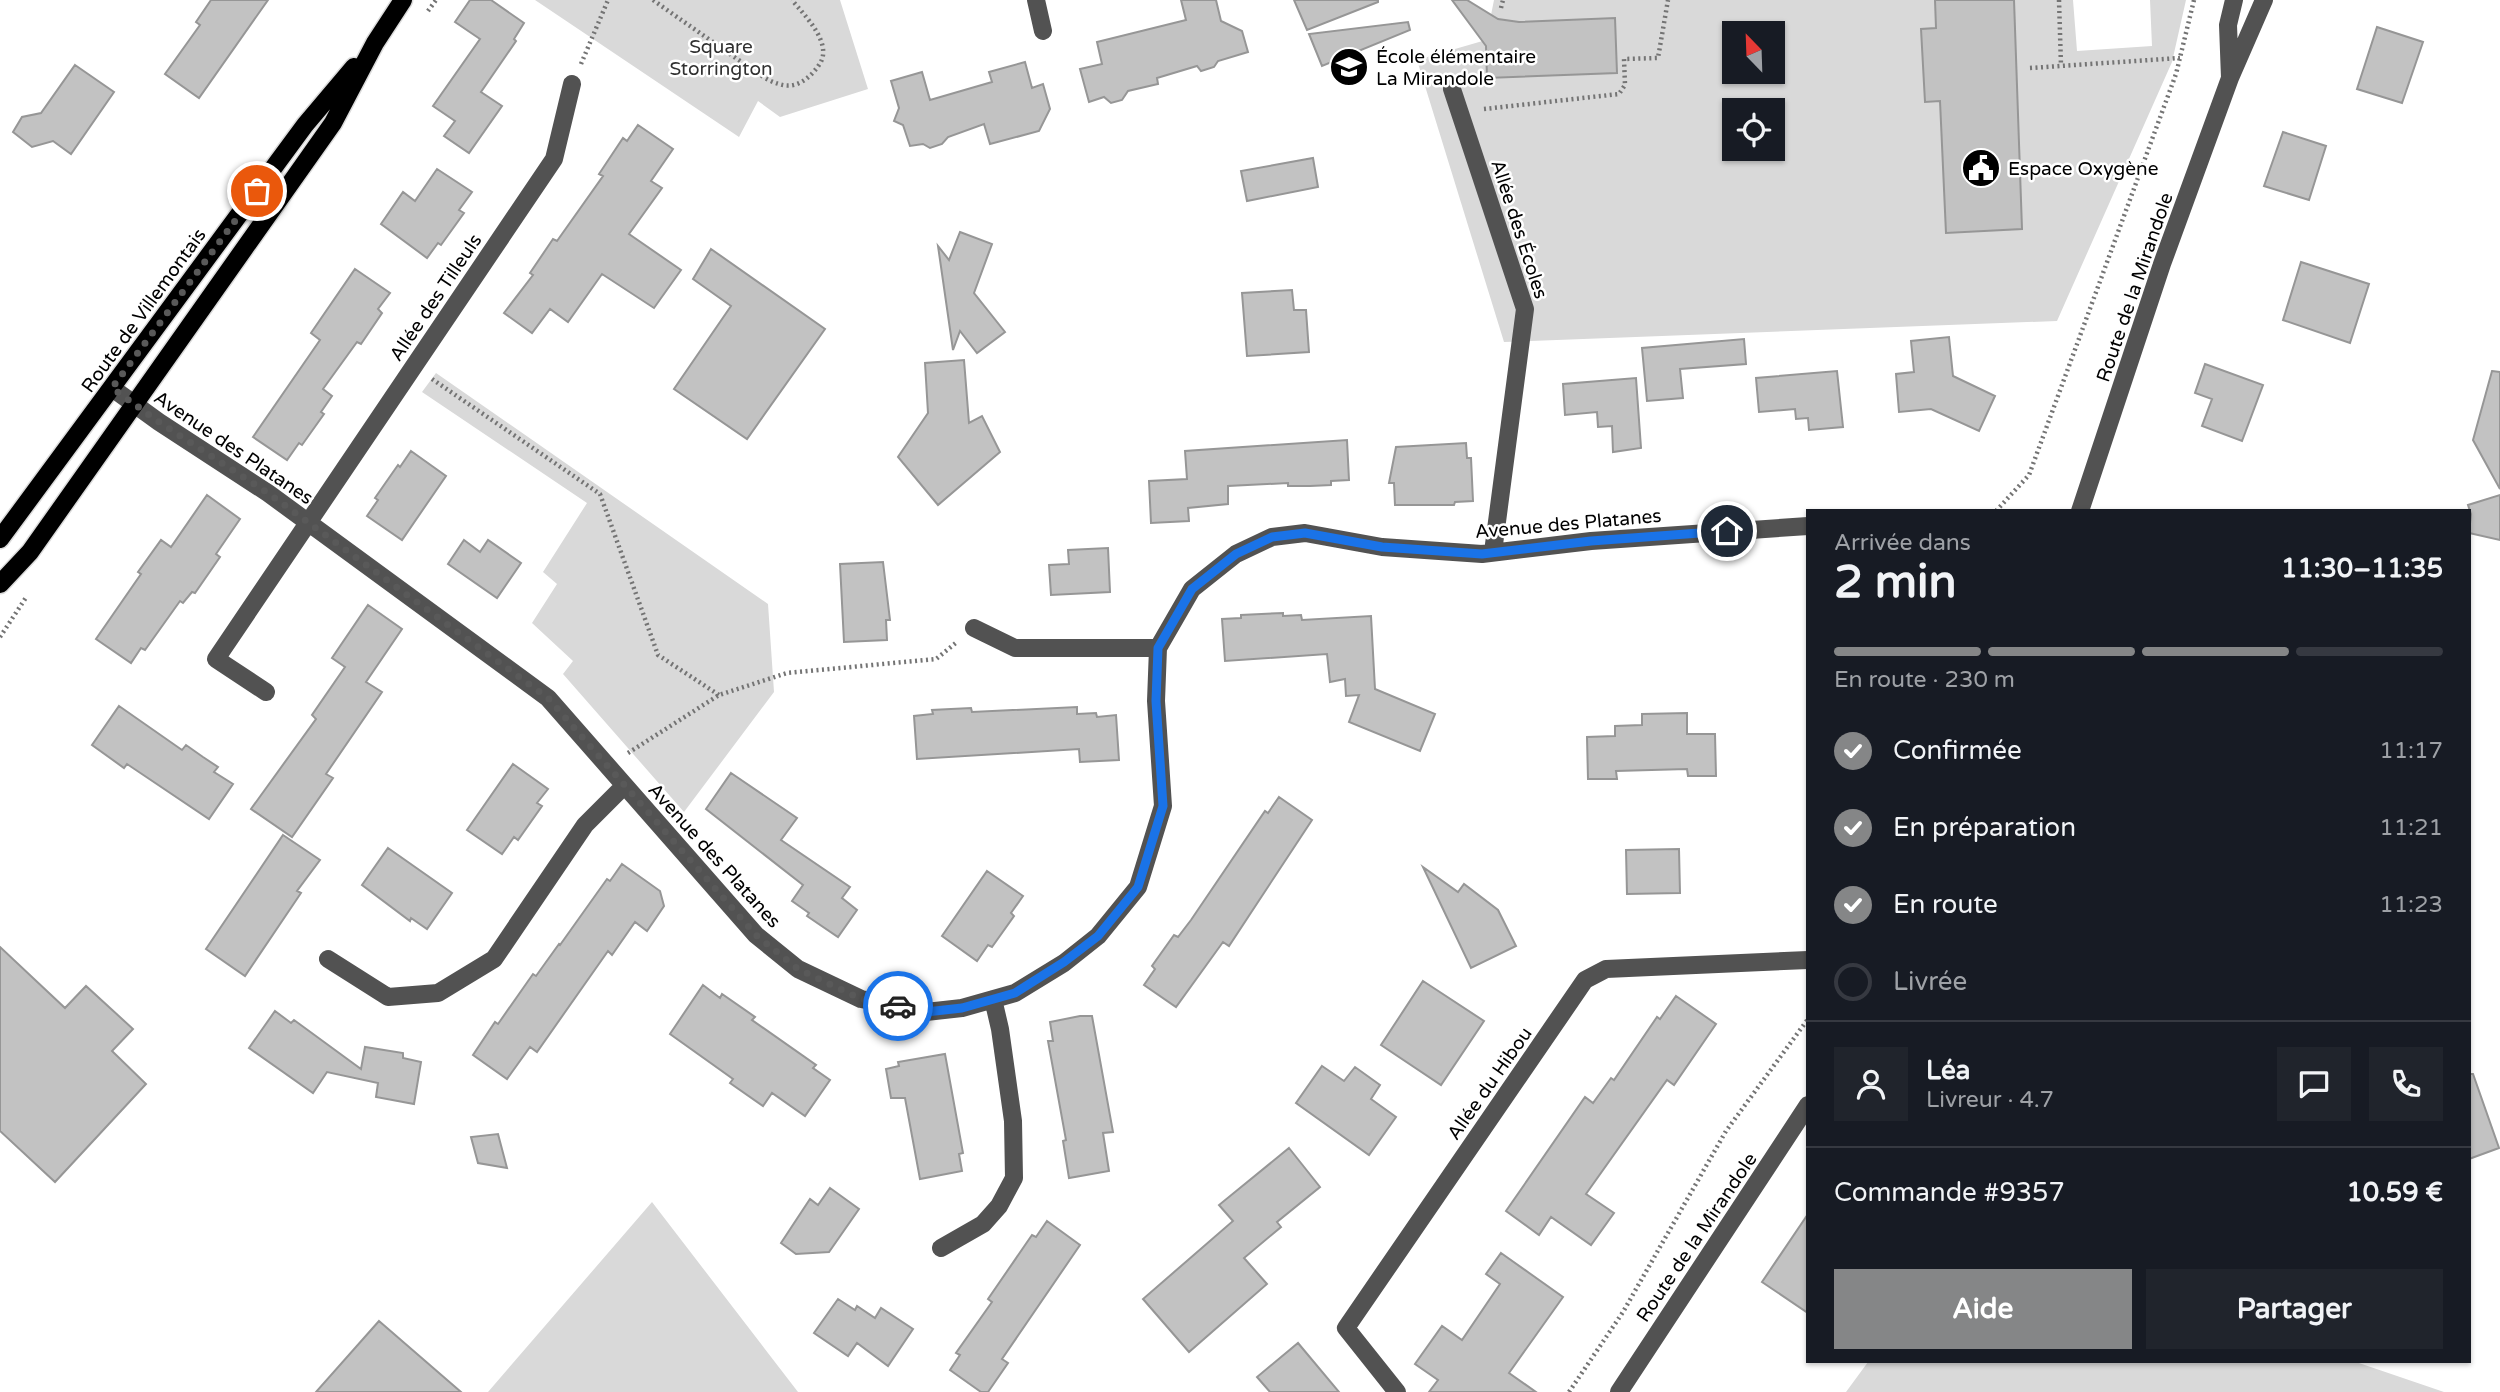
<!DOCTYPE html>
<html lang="fr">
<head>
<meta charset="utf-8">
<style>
	body { margin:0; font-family:"Varela Round",sans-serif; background:#20242c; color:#f1f3f6; height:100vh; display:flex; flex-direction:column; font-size:26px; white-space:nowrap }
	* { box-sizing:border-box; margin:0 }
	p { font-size:23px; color:#9ea1a6 }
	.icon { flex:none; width:38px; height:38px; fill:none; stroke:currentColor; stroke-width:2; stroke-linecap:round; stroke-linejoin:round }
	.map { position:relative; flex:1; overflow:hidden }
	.panel { position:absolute; left:1806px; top:509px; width:665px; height:854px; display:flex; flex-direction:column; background:#171b24; border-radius:0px; box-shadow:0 2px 5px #0004 }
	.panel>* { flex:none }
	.needle { width:46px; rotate:337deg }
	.controls { position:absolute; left:1722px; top:21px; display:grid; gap:14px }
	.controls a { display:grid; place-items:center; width:63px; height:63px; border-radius:0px; background:#171b24; box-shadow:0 2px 5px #0004; font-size:35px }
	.pin { position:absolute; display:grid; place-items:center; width:60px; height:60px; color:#fff; margin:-30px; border:4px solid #fff; border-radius:50%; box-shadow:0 2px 7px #0007 }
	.courier { position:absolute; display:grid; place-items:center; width:70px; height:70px; margin:-35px; border:5px solid #1a73e8; border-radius:50%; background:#fff; color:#222; box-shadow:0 2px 9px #0007 }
	.overview em { font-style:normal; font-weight:800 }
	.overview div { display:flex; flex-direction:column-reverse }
	.overview { display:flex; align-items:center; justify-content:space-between; height:119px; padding:0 28px }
	h1 { font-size:46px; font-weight:800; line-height:52px }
	.bar { display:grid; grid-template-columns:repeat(4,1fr); gap:10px 7px; align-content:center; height:84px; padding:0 28px }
	.bar i { height:9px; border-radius:5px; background:#363941 }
	.bar .selected { background:#858687 }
	.bar p { grid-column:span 4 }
	.line { display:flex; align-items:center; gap:18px; padding:0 28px; border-top:2px solid #363941 }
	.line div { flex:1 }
	.round { display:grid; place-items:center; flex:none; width:74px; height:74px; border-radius:0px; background:#20242c }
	ol { padding:0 28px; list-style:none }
	li { display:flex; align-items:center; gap:21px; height:77px }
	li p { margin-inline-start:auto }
	li .icon { padding:7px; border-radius:50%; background:#858687; color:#fff; stroke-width:4 }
	li:last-child { color:#9ea1a6 }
	li i { width:38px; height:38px; border:4px solid #363941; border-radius:50% }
	.cta { display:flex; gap:14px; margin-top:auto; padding:14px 28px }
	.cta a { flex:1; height:80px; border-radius:0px; background:#858687; color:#fff; font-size:28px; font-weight:800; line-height:80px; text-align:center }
	.cta a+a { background:#20242c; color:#f1f3f6 }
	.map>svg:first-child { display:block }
	.green { fill:#d9d9d9; fill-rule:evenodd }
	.building { fill:#c2c2c2; stroke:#969696; stroke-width:2 }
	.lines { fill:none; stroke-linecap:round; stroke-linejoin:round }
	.major-casing { stroke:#dbdbdb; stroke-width:21 }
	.path { stroke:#747474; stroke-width:4.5; stroke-dasharray:2 3.5; stroke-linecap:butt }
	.minor { stroke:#525252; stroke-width:18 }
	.major { stroke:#000; stroke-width:18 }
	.done { stroke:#595959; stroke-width:7; stroke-dasharray:0 12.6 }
	.route { stroke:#1a73e8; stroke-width:9 }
	.labels { text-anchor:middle; stroke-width:5; stroke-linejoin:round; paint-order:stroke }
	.park-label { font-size:19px; fill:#303030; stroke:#fff }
	.poi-label { font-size:19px; fill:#000; stroke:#fff; text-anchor:start }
	.street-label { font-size:19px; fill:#000; stroke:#fff }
</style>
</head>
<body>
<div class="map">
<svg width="2500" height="1392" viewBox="0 0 2500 1392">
	<rect width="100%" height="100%" fill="#fff"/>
	<!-- green -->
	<path class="green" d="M535,0H840L868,89L780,117L758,101L739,137Z
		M1494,0H2073L2077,51L2152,46L2150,0H2186L2172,62L2057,321L1504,342L1417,60L1486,40L1488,78L1617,73L1615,18C1591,19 1507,28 1491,15ZM1734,33H1773V72H1734ZM1734,110H1773V149H1734Z
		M436,373L768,604L774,692L684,812L563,674L573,661L532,623L557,584L543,572L587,503L422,392Z
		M652,1202L798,1392H488Z
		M1868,1362H2356L2444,1392H1846Z"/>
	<!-- building -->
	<path class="building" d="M211,0H268L199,98L165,74L200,25L196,22Z
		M470,0H491L524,23L514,39L516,41L481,92L502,106L469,153L444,136L455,121L433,106L480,39L455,22Z
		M1181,0H1216L1221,21L1242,31L1248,52L1218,61L1214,67L1201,71L1197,66L1157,78L1158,84L1128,91L1122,100L1111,103L1104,97L1089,102L1080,69L1102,64L1097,42L1186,20Z
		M1294,0H1378V2L1307,30Z
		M1452,0H1467L1498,19L1519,22L1615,18L1617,73L1487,78L1486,46Z
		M1935,0H2014L2022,229L1946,233L1940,101L1925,102L1921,29L1936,28Z
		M1408,22L1410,30L1322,66L1309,34Z
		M2377,27L2423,42L2402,103L2357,89Z
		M1025,62L1032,88L1043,84L1050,109L1039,131L990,144L984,124L948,137L942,144L930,148L923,144L910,146L903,125L894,121L899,108L891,81L922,72L930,100L992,82L989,72Z
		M75,65L114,92L71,154L53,141L32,147L13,132L22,117L41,113Z
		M638,125L673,149L651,181L662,188L629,234L681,270L654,308L602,274L568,322L550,309L532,333L504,313L533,275L530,273L553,239L557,241L603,176L599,174L623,138L627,141Z
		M2283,132L2326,146L2309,200L2264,186Z
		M1313,158L1318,187L1247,201L1241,171Z
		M437,169L472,192L459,210L464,213L441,245L438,243L427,258L381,224L403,192L415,201Z
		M960,232L992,244L974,293L1005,332L977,353L960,331L953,350L938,246L949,260Z
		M711,249L825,329L747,439L674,389L731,306L693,279Z
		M2301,262L2369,284L2350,343L2283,320Z
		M355,269L390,293L378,309L382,313L361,344L357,342L323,389L332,396L321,412L324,414L302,445L299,443L287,460L253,437L320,340L311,333Z
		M1292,290L1294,310H1306L1309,352L1247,356L1242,293Z
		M1949,337L1953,376L1995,396L1979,431L1931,409L1899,412L1896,374L1914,372L1911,341Z
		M1744,339L1746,364L1680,369L1683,398L1647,401L1642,348Z
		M964,360L969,423L982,416L1000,452L938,505L898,457L928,413L925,363Z
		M2205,364L2263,385L2242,441L2202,426L2212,399L2195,393Z
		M1837,371L1843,427L1809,430L1808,418L1796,419L1795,409L1759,412L1756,378Z
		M2492,371L2500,372V489L2473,440Z
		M1636,378L1641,448L1613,452L1612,426L1598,427L1597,412L1565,415L1563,384Z
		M1347,440L1349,480L1331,481V485L1310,486H1288V483L1228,486V504L1188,508L1189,521L1151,523L1149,481L1187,479L1185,451Z
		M1466,443L1467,458H1471L1473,501L1455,502L1454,505H1395L1394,483H1389L1396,447Z
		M411,451L446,476L402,540L367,516L378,500L375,498L398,465L400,467Z
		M207,495L240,519L216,554L220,557L195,593L192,592L183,603L180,601L145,650L141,648L131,663L96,639L141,574L138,572L161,540L171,547Z
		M2500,495V540L2469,533L2471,514L2468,505Z
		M464,540L480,552L488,540L521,563L497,598L448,564Z
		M1108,548L1110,592L1051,595L1049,565L1069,564L1068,550Z
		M883,562L890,620H886L887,640L844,642L840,564Z
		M368,605L402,629L366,682L382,692L326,774L333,778L292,837L251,809L316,719L312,715L345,667L332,658Z
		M1283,613V616L1301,615L1302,620L1371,616L1375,689L1435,714L1420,751L1349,722L1359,695L1346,696L1345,679L1330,682L1327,654L1225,661L1222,619L1241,618V615Z
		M119,706L182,750L186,745L203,757L218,767L214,772L233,784L209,819L127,764L124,768L92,745Z
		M1077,707V714L1096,713L1097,717L1116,715L1119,760L1080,762L1079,749L917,759L914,716L933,714L932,710L951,709L971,708L972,712Z
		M1687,713V734H1715L1716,776H1688L1687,769L1616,771L1617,779H1588L1587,737L1615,736V726L1642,725V714Z
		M513,764L548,789L537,803L542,806L518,840L514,837L502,854L467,830Z
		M731,773L797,818L781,840L850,887L842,898L857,910L838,937L807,916L809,913L792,901L803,885L706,809Z
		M1279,797L1312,820L1229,946L1223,942L1176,1007L1144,985L1155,969L1152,966L1174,935L1178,937L1191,920L1265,811L1268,813Z
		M283,835L320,860L297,891L301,893L245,976L206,949Z
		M388,848L452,893L427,929L411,918L410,921L362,885Z
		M1679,849L1680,893L1627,894L1626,850Z
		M622,864L660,891L664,906L647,931L635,922L612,955L608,951L537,1052L530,1047L507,1079L473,1055L495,1022L498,1024L533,974L536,976L559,944L560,945L607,879L610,881Z
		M1423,867L1458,892L1464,884L1498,910L1516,946L1471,968Z
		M987,871L1023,896L1011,913L1014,916L992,947L988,945L977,961L942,936Z
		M0,947L65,1008L86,986L133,1029L112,1051L146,1084L55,1182L0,1131Z
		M1423,981L1484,1021L1441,1085L1381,1045Z
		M703,985L720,998L722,994L755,1017L752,1020L816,1065L813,1068L830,1080L805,1116L772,1093L763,1106L730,1083L733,1079L670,1034Z
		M1676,996L1716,1024L1674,1085L1667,1080L1586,1194L1614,1213L1591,1245L1551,1217L1539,1235L1506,1211L1585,1097L1593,1103L1611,1078L1614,1080L1657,1017L1660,1019Z
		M275,1011L291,1023L294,1020L361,1069L365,1047L403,1053V1058L421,1062L414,1104L376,1097L378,1083L327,1072L313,1093L249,1048Z
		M1080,1016H1092L1113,1132L1103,1133L1109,1171L1069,1178L1063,1141L1066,1140L1048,1041H1053L1050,1022Z
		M945,1054L963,1153L959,1154L962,1171L920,1179L905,1098H891L886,1069L899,1066L898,1062Z
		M1322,1066L1344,1081L1355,1067L1380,1085L1371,1099L1396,1117L1369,1155L1296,1103Z
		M2469,1074H2473L2499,1148L2469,1159Z
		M498,1134L507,1168L478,1163L471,1137Z
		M1289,1148L1320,1187L1277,1222L1281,1227L1244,1258L1267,1284L1189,1352L1143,1299L1233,1221L1219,1205Z
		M830,1188L859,1209L829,1252L796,1254L781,1243L810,1199L818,1205Z
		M1808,1214V1313L1762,1282Z
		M1047,1221L1080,1245L1002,1359L1008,1363L988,1392H981L950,1370L960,1355L956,1353L992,1302L988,1299L1032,1235L1036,1237Z
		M1501,1253L1563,1297L1509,1373L1536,1392H1429L1438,1380L1415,1364L1442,1326L1462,1340L1500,1284L1486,1274Z
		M838,1299L855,1310L857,1306L875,1318L881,1308L913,1329L888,1366L857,1343L848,1356L814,1333Z
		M379,1321L461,1392H316Z
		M1298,1343L1339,1392H1270L1257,1377Z"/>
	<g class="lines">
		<defs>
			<path id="major" d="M0,539L305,125L354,67
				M0,584L30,552L333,123L375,43L403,0"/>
		</defs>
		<!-- major casing -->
		<use href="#major" class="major-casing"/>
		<!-- path -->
		<path class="path" d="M653,0C681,20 709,39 737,59C750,67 764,80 779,84C796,90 810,78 819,65C834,44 805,16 792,0
			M2059,0L2061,66
			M1501,8L1503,0
			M428,11L436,0
			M581,64L608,0
			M2030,68L2180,58
			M1484,109L1619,94L1625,85L1624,59L1658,58L1668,0
			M432,379L600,494L658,655L719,695
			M1996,511L2029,475L2176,74L2194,0
			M0,637L27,596
			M628,753L719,695L787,673L936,659L957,642
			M1569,1392L1623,1312L1726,1131L1808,1019"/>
		<!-- minor -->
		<path class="minor" d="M1036,0L1043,31
			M2234,0L2228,25L2230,78L2264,0
			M1452,89L1525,309L1493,552
			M112,388L159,422L268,493L548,698L756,935L798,969L861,999L926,1012L962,1008L1015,993L1064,963L1098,936L1138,887L1163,806L1156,701L1158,648L1192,589L1236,554L1272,537L1305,533L1382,547L1482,554L1591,541L1808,526
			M2080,511L2162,264L2230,78
			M974,628L1015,648H1158
			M266,692L216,659L554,159L572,84
			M328,959L388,997L438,993L494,959L585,825L624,786
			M941,1248L983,1224L999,1206L1014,1178L1013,1121L1000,1029L993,999
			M1397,1392L1346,1328L1585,980L1606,969L1808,960
			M1619,1392L1808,1105"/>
		<!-- major -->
		<use href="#major" class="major"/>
	</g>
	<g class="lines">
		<!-- done -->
		<path class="done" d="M257,191L112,388L159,422L268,493L548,698L756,935L798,969L861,999L898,1006"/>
		<!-- route -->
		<path class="route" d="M898,1006L926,1012L962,1008L1015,993L1064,962L1098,936L1138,887L1163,806L1156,701L1158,648L1192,589L1236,554L1272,537L1305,533L1382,547L1482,554L1591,541L1727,531"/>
	</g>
	<!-- icons -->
	<defs>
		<symbol id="school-disc" viewBox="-11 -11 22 22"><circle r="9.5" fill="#000" stroke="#fff"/><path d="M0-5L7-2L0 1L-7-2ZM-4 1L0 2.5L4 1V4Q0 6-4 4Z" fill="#fff"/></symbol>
		<symbol id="civic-disc" viewBox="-11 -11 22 22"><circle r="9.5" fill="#000" stroke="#fff"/><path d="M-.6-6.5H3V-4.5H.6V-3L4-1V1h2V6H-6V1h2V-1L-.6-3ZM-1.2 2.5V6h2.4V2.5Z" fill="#fff"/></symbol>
	</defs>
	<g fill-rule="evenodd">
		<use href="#school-disc" x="1327" y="45" width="44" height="44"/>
		<use href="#civic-disc" x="1959" y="146" width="44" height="44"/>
	</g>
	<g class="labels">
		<!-- park labels -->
		<g class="park-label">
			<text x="721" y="53">Square<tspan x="721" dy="22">Storrington</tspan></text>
		</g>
		<!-- poi labels -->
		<g class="poi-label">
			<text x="1376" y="63">École élémentaire<tspan x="1376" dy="22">La Mirandole</tspan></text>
			<text x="2008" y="175">Espace Oxygène</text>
		</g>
		<!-- street labels -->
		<g class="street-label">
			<text transform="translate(1520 229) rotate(72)" y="7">Allée des Écoles</text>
			<text transform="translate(2134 287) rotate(-71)" y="7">Route de la Mirandole</text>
			<text transform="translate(435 297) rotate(-56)" y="7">Allée des Tilleuls</text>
			<text transform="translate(143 310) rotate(-54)" y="7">Route de Villemontais</text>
			<text transform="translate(234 447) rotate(34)" y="7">Avenue des Platanes</text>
			<text transform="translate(1568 523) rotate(-5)" y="7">Avenue des Platanes</text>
			<text transform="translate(715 855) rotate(48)" y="7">Avenue des Platanes</text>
			<text transform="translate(1489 1083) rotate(-55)" y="7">Allée du Hibou</text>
			<text transform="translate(1696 1237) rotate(-56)" y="7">Route de la Mirandole</text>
		</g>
	</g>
</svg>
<div class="controls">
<a><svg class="needle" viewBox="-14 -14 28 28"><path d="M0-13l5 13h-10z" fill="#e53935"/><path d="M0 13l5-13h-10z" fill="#9ea1a6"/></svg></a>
<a><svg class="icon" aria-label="locate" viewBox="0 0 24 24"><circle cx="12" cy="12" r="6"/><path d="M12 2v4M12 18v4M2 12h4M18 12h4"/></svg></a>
</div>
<div class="pin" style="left:257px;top:191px;background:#ea580c"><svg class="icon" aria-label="bag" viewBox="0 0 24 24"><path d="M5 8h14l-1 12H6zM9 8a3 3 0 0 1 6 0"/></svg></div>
<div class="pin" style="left:1727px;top:531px;background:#1f2937"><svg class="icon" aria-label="home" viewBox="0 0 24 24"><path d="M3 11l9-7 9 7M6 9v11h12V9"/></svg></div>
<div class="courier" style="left:898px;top:1006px"><svg class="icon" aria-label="car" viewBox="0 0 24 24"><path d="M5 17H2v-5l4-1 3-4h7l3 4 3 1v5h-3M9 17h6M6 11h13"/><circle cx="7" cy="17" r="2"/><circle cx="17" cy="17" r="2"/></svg></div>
<section class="panel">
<div class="overview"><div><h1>2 min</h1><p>Arrivée dans</p></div><em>11:30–11:35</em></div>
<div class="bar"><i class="selected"></i><i class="selected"></i><i class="selected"></i><i></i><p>En route · 230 m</p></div>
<ol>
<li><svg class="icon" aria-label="check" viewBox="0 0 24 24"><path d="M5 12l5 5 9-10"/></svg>Confirmée<p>11:17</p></li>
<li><svg class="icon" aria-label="check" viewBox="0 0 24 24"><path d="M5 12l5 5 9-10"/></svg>En préparation<p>11:21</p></li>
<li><svg class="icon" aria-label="check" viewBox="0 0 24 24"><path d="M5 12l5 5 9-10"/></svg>En route<p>11:23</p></li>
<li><i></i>Livrée</li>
</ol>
<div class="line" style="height:126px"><a class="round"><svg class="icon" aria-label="person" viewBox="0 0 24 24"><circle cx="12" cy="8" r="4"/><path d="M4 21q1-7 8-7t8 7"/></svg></a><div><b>Léa</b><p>Livreur · 4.7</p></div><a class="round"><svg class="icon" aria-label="chat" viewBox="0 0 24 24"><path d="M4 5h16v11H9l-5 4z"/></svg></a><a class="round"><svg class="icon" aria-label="phone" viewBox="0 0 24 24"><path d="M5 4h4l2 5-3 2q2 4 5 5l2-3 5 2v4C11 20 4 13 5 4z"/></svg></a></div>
<div class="line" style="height:91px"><div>Commande #9357</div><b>10.59 €</b></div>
<div class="cta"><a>Aide</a><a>Partager</a></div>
</section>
</div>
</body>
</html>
